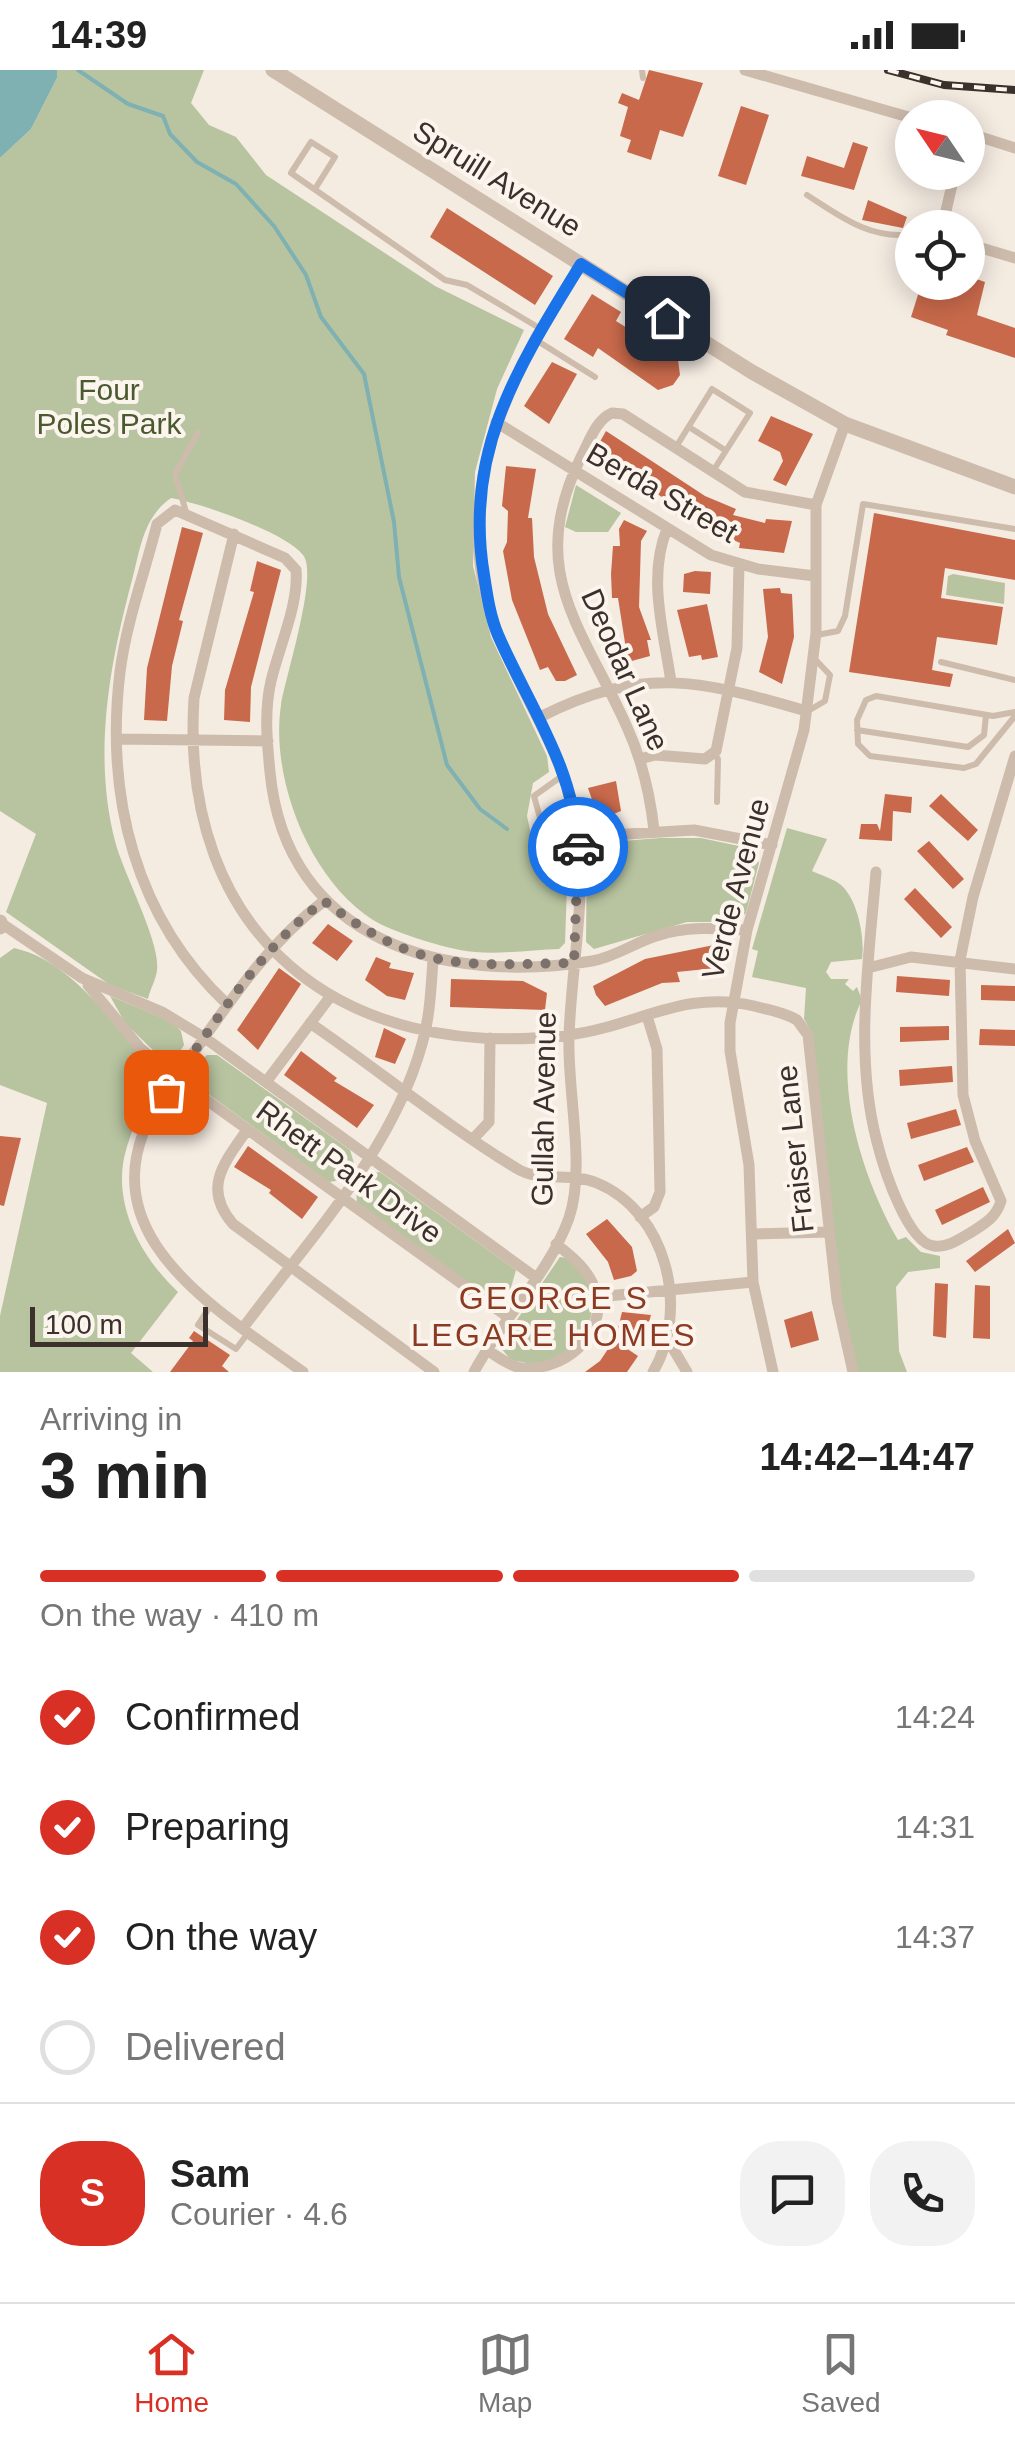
<!DOCTYPE html>
<html lang="en">
<head>
<meta charset="utf-8">
<style>
	body { margin:0; font-family:Helvetica,sans-serif; background:#f2f2f2; color:#222; height:100vh; display:flex; flex-direction:column; font-size:38px; white-space:nowrap }
	* { box-sizing:border-box; margin:0 }
	p { font-size:32px; color:#767676 }
	.icon { flex:none; width:55px; height:55px; fill:none; stroke:currentColor; stroke-width:2; stroke-linecap:round; stroke-linejoin:round }
	.map { position:relative; height:1302px; overflow:hidden }
	.panel { display:flex; flex-direction:column; background:#fff; flex:1 }
	.panel>* { flex:none }
	.needle { width:65px; rotate:305deg }
	.tools { position:absolute; left:895px; top:30px; display:grid; gap:20px }
	.tools a { display:grid; place-items:center; width:90px; height:90px; border-radius:50%; background:#fff; box-shadow:0 5px 25px #0003; font-size:50px }
	.scale { position:absolute; left:30px; bottom:25px; width:178px; box-sizing:border-box; padding-left:10px; border:5px solid #3b302b; border-top:0; font-size:28px; line-height:35px; white-space:nowrap; color:#3b302b; -webkit-text-stroke:8px #fbf5ee; paint-order:stroke }
	.pin { position:absolute; display:grid; place-items:center; width:85px; height:85px; color:#fff; margin:-42px; border-radius:20px; box-shadow:0 5px 15px #0006 }
	.courier { position:absolute; display:grid; place-items:center; width:100px; height:100px; margin:-50px; border:8px solid #1a73e8; border-radius:50%; background:#fff; color:#222; box-shadow:0 2px 12px #0007 }
	.headline em { font-style:normal; font-weight:800 }
	.headline div { display:flex; flex-direction:column-reverse }
	.headline { display:flex; align-items:center; justify-content:space-between; height:170px; padding:0 40px }
	h1 { font-size:65px; font-weight:800; line-height:75px }
	.bar { display:grid; grid-template-columns:repeat(4,1fr); gap:15px 10px; align-content:center; height:120px; padding:0 40px }
	.bar i { height:12px; border-radius:8px; background:#e0e0e0 }
	.bar .current { background:#d93025 }
	.bar p { grid-column:span 4 }
	.line { display:flex; align-items:center; gap:25px; padding:0 40px; border-top:2px solid #e0e0e0 }
	.line div { flex:1 }
	.round { display:grid; place-items:center; flex:none; width:105px; height:105px; border-radius:40px; background:#f2f2f2 }
	ol { padding:0 40px; list-style:none }
	li { display:flex; align-items:center; gap:30px; height:110px }
	li p { margin-inline-start:auto }
	li .icon { padding:10px; border-radius:50%; background:#d93025; color:#fff; stroke-width:4 }
	li:last-child { color:#767676 }
	li i { width:55px; height:55px; border:5px solid #e0e0e0; border-radius:50% }
	.status { display:flex; justify-content:space-between; align-items:center; height:70px; padding:0 50px; background:#fff; direction:ltr }
	.status svg { height:28px; fill:currentColor }
	.tab-bar { display:flex; justify-content:space-around; align-items:center; height:140px; border-top:2px solid #e0e0e0; background:#fff; font-size:28px; color:#767676 }
	.tab-bar a { display:grid; justify-items:center; gap:5px }
	.tab-bar .current { color:#d93025 }
	.map>svg:first-child { display:block }
	.green { fill:#b8c4a0 }
	.water { fill:#7fb0b2 }
	.lines { fill:none; stroke-linecap:round; stroke-linejoin:round }
	.stream { stroke:#7fb0b2; stroke-width:4 }
	.building { fill:#c8694b }
	.service { stroke:#cdbbac; stroke-width:6 }
	.minor { stroke:#cdbbac; stroke-width:11 }
	.tertiary { stroke:#cdbbac; stroke-width:15 }
	.rail-casing { stroke:#3b302b; stroke-width:8 }
	.rail { stroke:#fbf5ee; stroke-width:4; stroke-dasharray:11; stroke-linecap:butt }
	.done { stroke:#7c716b; stroke-width:10; stroke-dasharray:0 18 }
	.route { stroke:#1a73e8; stroke-width:12 }
	.labels { text-anchor:middle; stroke-width:8; stroke-linejoin:round; paint-order:stroke }
	.street-label { font-size:30px; fill:#3b302b; stroke:#fbf5ee }
	.park-label { font-size:30px; fill:#4a5a2e; stroke:#fbf5ee }
	.neighbourhood-label { font-size:32px; letter-spacing:2.5px; fill:#8c3b22; stroke:#fbf5ee }
</style>
</head>
<body>
<div class="status"><b>14:39</b><svg viewBox="0 0 49 12"><path d="M0 12V9h3v3zM5 12V6h3v6zM10 12V3h3v9zM15 12V0h3v12zM26 1h20v11H26zM47 4h2v5h-2z"/></svg></div>
<div class="map">
<svg width="1015" height="1302" viewBox="0 0 1015 1302">
	<rect width="100%" height="100%" fill="#f4ebe1"/>
	<!-- green -->
	<path class="green" d="M57,0H204L191,33L209,55L236,67L266,105L435,216L524,260L497,319L475,402L473,496L491,567L547,686L549,702L533,713L527,746L535,783L568,787L565,873L559,879C528,880 490,886 460,880C439,876 390,861 373,850C309,809 270,708 281,635C285,608 319,504 303,485C285,462 200,433 171,428C142,448 140,482 131,514C109,597 93,686 115,771C123,803 161,873 157,900C156,910 150,919 148,929L110,915L6,842L36,764L0,741V88L31,59L57,8Z
		M576,415L621,443L608,462H576L565,457Z
		M953,504L1005,513L1004,534L946,525L948,506Z
		M787,758L827,769L812,801C820,805 834,809 841,815C858,830 865,868 862,889L831,892L826,902L831,909H849L845,914L853,921L857,917L862,930C827,999 861,1106 898,1170L906,1167L921,1182L940,1186V1198L908,1202L896,1217L899,1281L907,1302H857L846,1272L810,959L804,949L806,918L752,907L758,881L752,879Z
		M660,768H701L753,779L759,793L746,843L737,852H687L594,879L586,872L587,781L598,773Z
		M14,878C77,892 113,960 158,999C147,1029 131,1057 124,1088C114,1139 143,1189 178,1222L131,1283L153,1302H0V1246L47,1033L0,1015V888Z
		M110,926L170,951L181,961L184,975L177,986L161,988L125,953Z
		M207,985H217L350,1080L354,1093L341,1110L329,1112L196,1015L197,993Z
		M380,1102L516,1200L510,1221L493,1230L357,1133L356,1120L369,1103Z
		M560,1187L567,1188C577,1199 591,1212 593,1228C595,1257 571,1287 543,1294C534,1296 520,1291 511,1290L499,1276Z"/>
	<!-- water -->
	<path class="water" d="M0,0H57V8L31,59L0,88Z"/>
	<g class="lines">
		<!-- stream -->
		<path class="stream" d="M78,0L128,34L163,46L170,64L197,92L236,114L274,156L306,205L321,247L364,304L394,452L399,507L447,695L480,739L507,759"/>
	</g>
	<!-- building -->
	<path class="building" d="M649,0L703,13L683,67L660,60L651,90L627,82L631,70L620,66L628,37L618,33L622,23L639,30Z
		M741,36L769,45L746,115L718,106Z
		M853,72L868,77L854,120L801,106L807,86L844,98Z
		M868,130L907,147L903,158L862,150Z
		M447,138L553,206L535,235L430,167Z
		M968,206L985,212L977,245L1015,258V288L946,265L948,260L911,247L922,212H968Z
		M592,224L621,242L616,251L678,290L680,305L673,315L658,320L598,278L593,287L564,269Z
		M552,292L577,304L549,354L524,336Z
		M771,346L813,364L786,416L773,410L783,391L780,382L758,371Z
		M606,361L705,426L736,439L733,445L765,453L766,449L792,451L784,483L739,478L740,473L703,456L708,445L692,437L684,450L669,440L673,435L628,403L623,411L608,402L611,397L593,384Z
		M506,396L536,399L528,448H532L534,487L548,544L577,605L565,611H556L548,597L540,600L512,530L503,481L507,472L508,441L502,436Z
		M874,443L1015,470V510L945,498L941,528L1003,537L997,575L937,567L932,600L953,604L950,617L849,602Z
		M624,450L647,461L641,471L639,537L651,570H647L650,586L628,592L618,528H612L611,504L613,476H620L619,459Z
		M182,457L203,463L179,550L183,551L172,596L167,651L144,650L147,598Z
		M257,491L281,500L251,617L250,652L224,650L225,620L254,522L250,521Z
		M695,501L711,502L710,524L683,522L684,504Z
		M780,518L781,523L792,524L794,567L782,614L759,602L768,567L763,519Z
		M707,534L718,587L702,590L701,585L689,587L677,540Z
		M616,711L621,741L599,750L588,718Z
		M885,724L912,727L911,743L893,741L892,771L859,769L861,754H877L880,761Z
		M941,724L978,760L968,771L929,736Z
		M929,771L964,809L953,819L917,781Z
		M915,818L952,857L941,868L904,829Z
		M328,854L353,871L337,891L312,873Z
		M714,875L716,898L677,902L680,912L662,913L605,936L596,925L593,916L645,889Z
		M376,887L391,893L389,898L414,903L405,930L387,926L365,910Z
		M279,898L301,914L258,980L237,960Z
		M897,906L950,910L949,926L896,922Z
		M451,909L523,911L547,923L545,940L450,937Z
		M981,915L1015,916V931L981,930Z
		M949,956V970L900,972V957Z
		M384,958L406,969L395,994L375,987Z
		M980,959L1015,960V976L979,975Z
		M301,981L337,1008L334,1011L374,1035L357,1058L284,1005Z
		M952,996L953,1012L900,1016L899,1000Z
		M956,1039L961,1055L911,1069L907,1053Z
		M0,1066L21,1068L4,1136L0,1135Z
		M248,1076L318,1127L302,1149L269,1123L271,1120L234,1097Z
		M967,1077L974,1092L924,1111L918,1095Z
		M983,1117L990,1132L942,1155L935,1140Z
		M607,1149L632,1177L637,1201L631,1206L614,1210L608,1192L586,1164Z
		M1008,1159L1015,1173L975,1202L966,1191Z
		M935,1213L948,1214L946,1268L933,1266Z
		M975,1215L990,1216V1269L973,1268Z
		M812,1241L819,1270L791,1278L784,1250Z
		M622,1242L651,1245L644,1271L617,1263Z
		M194,1261L230,1285L222,1296L229,1302H170L193,1271L189,1268Z
		M614,1270L638,1286L627,1302H585L600,1291Z"/>
	<g class="lines">
		<!-- service -->
		<path class="service" d="M642,0L643,8
			M315,119L335,87L311,72L291,103L445,210L467,215L541,259
			M807,125C841,147 871,170 912,164
			M536,270L595,307
			M689,357L725,380
			M676,377L712,319L750,343L713,401
			M186,442L175,404L198,363
			M817,565L838,561L845,546L863,434L1015,459
			M941,592L1015,610
			M808,641L825,631L830,605L813,587
			M1015,642L993,646L876,626L866,630L857,650L858,674L870,686L964,698L976,694L1015,646
			M857,660L968,677L984,665L986,645
			M713,683L718,689L717,732
			M562,706L534,726L546,770L576,768
			M211,1235L198,1255L236,1279L248,1263"/>
		<!-- minor -->
		<path class="minor" d="M745,0L912,48
			M968,63L1015,78
			M942,158L955,102
			M968,174L1015,188
			M496,352L711,485L758,499L815,506
			M667,459C647,507 664,563 671,612
			M234,464L194,628C179,865 340,993 569,965C638,956 683,919 754,936C768,940 784,942 797,950L808,965L837,1230L853,1302
			M540,647C643,595 700,610 806,641
			M119,669L268,671
			M640,689L655,685L705,689L716,681L737,578L739,494
			M654,760C650,724 642,690 627,657C582,556 524,501 582,385C590,370 596,350 612,343L623,344L745,422L816,435
			M577,767L694,760L772,775
			M876,802C869,889 854,986 877,1072C883,1096 907,1173 934,1176C948,1178 959,1169 970,1163C984,1154 996,1148 1001,1131L975,1071L963,1025L960,890L973,827L1015,686
			M1,853L82,908L162,942L205,968L535,1207
			M868,898L911,887L1015,899
			M88,915L140,978L176,1008L508,1247
			M228,935C135,848 105,727 120,602C126,553 145,502 157,454L175,440L285,488L296,500C299,534 279,577 271,611C264,641 267,672 270,702C286,872 446,915 592,891C615,887 634,873 656,866C685,856 716,858 747,860
			M310,953C380,1001 444,1054 516,1098C539,1113 571,1102 597,1113C667,1142 690,1240 653,1302
			M266,1012L330,927
			M247,1060C224,1093 202,1118 233,1154L434,1302
			M473,1069L489,1052L490,968
			M640,1147L654,1137L660,1122L657,979L647,946
			M752,1164L829,1162
			M597,1227L753,1212
			M243,1258C308,1170 392,1082 422,974C430,947 431,918 433,890
			M668,1270L687,1302
			M486,1279C496,1286 508,1295 521,1298C563,1302 608,1265 596,1222C589,1200 573,1187 556,1174
			M303,1302C209,1234 72,1156 166,1021C215,956 257,881 324,831
			M474,1302C501,1250 549,1204 569,1148C586,1098 567,1021 569,967C571,895 589,820 575,749C562,679 521,626 497,561C444,423 510,308 581,194
			M773,1302L753,1212L749,1095L730,981V953L747,860L804,660L816,563V435L845,354"/>
		<!-- tertiary -->
		<path class="tertiary" d="M273,0L752,302L845,354L1015,417
			M0,852V857"/>
		<defs>
			<path id="rail" d="M888,0L944,15L1015,20"/>
		</defs>
		<!-- rail casing -->
		<use href="#rail" class="rail-casing"/>
		<!-- rail -->
		<use href="#rail" class="rail"/>
	</g>
	<g class="lines">
		<!-- done -->
		<path class="done" d="M166,1022C214,955 258,880 324,831C420,903 460,895 574,893L578,777"/>
		<!-- route -->
		<path class="route" d="M578,777C574,697 529,636 498,565C490,546 487,525 484,505C463,381 519,295 581,194L667,248"/>
	</g>
	<g class="labels">
		<!-- street labels -->
		<g class="street-label">
			<text transform="translate(497 109) rotate(32)" y="10">Spruill Avenue</text>
			<text transform="translate(662 423) rotate(30)" y="10">Berda Street</text>
			<text transform="translate(625 600) rotate(66)" y="10">Deodar Lane</text>
			<text transform="translate(736 819) rotate(-75)" y="10">Verde Avenue</text>
			<text transform="translate(544 1039) rotate(-89)" y="10">Gullah Avenue</text>
			<text transform="translate(795 1079) rotate(-96)" y="10">Fraiser Lane</text>
			<text transform="translate(349 1102) rotate(36)" y="10">Rhett Park Drive</text>
		</g>
		<!-- park labels -->
		<g class="park-label">
			<text x="109" y="330">Four<tspan x="109" dy="34">Poles Park</tspan></text>
		</g>
		<!-- neighbourhood labels -->
		<g class="neighbourhood-label">
			<text x="554" y="1239">GEORGE S<tspan x="554" dy="37">LEGARE HOMES</tspan></text>
		</g>
	</g>
</svg>
<div class="tools">
<a><svg class="needle" viewBox="-14 -14 28 28"><path d="M0-13l5 13h-10z" fill="#e53935"/><path d="M0 13l5-13h-10z" fill="#767676"/></svg></a>
<a><svg class="icon" aria-label="locate" viewBox="0 0 24 24"><circle cx="12" cy="12" r="6"/><path d="M12 2v4M12 18v4M2 12h4M18 12h4"/></svg></a>
</div>
<div class="scale">100 m</div>
<div class="pin" style="left:166px;top:1022px;background:#ea580c"><svg class="icon" aria-label="bag" viewBox="0 0 24 24"><path d="M5 8h14l-1 12H6zM9 8a3 3 0 0 1 6 0"/></svg></div>
<div class="pin" style="left:667px;top:248px;background:#1f2937"><svg class="icon" aria-label="home" viewBox="0 0 24 24"><path d="M3 11l9-7 9 7M6 9v11h12V9"/></svg></div>
<div class="courier" style="left:578px;top:777px"><svg class="icon" aria-label="car" viewBox="0 0 24 24"><path d="M5 17H2v-5l4-1 3-4h7l3 4 3 1v5h-3M9 17h6M6 11h13"/><circle cx="7" cy="17" r="2"/><circle cx="17" cy="17" r="2"/></svg></div>
</div>
<section class="panel">
<div class="headline"><div><h1>3 min</h1><p>Arriving in</p></div><em>14:42–14:47</em></div>
<div class="bar"><i class="current"></i><i class="current"></i><i class="current"></i><i></i><p>On the way · 410 m</p></div>
<ol>
<li><svg class="icon" aria-label="check" viewBox="0 0 24 24"><path d="M5 12l5 5 9-10"/></svg>Confirmed<p>14:24</p></li>
<li><svg class="icon" aria-label="check" viewBox="0 0 24 24"><path d="M5 12l5 5 9-10"/></svg>Preparing<p>14:31</p></li>
<li><svg class="icon" aria-label="check" viewBox="0 0 24 24"><path d="M5 12l5 5 9-10"/></svg>On the way<p>14:37</p></li>
<li><i></i>Delivered</li>
</ol>
<div class="line" style="height:180px"><b class="round" style="background:#d93025;color:#fff">S</b><div><b>Sam</b><p>Courier · 4.6</p></div><a class="round"><svg class="icon" aria-label="chat" viewBox="0 0 24 24"><path d="M4 5h16v11H9l-5 4z"/></svg></a><a class="round"><svg class="icon" aria-label="phone" viewBox="0 0 24 24"><path d="M5 4h4l2 5-3 2q2 4 5 5l2-3 5 2v4C11 20 4 13 5 4z"/></svg></a></div>
</section>
<nav class="tab-bar">
<a class="current"><svg class="icon" aria-label="home" viewBox="0 0 24 24"><path d="M3 11l9-7 9 7M6 9v11h12V9"/></svg>Home</a>
<a><svg class="icon" aria-label="map" viewBox="0 0 24 24"><path d="M3 6l6-2 6 2 6-2v14l-6 2-6-2-6 2zM9 4v14M15 6v14"/></svg>Map</a>
<a><svg class="icon" aria-label="saved" viewBox="0 0 24 24"><path d="M7 4h10v16l-5-4-5 4z"/></svg>Saved</a>
</nav>
</body>
</html>
